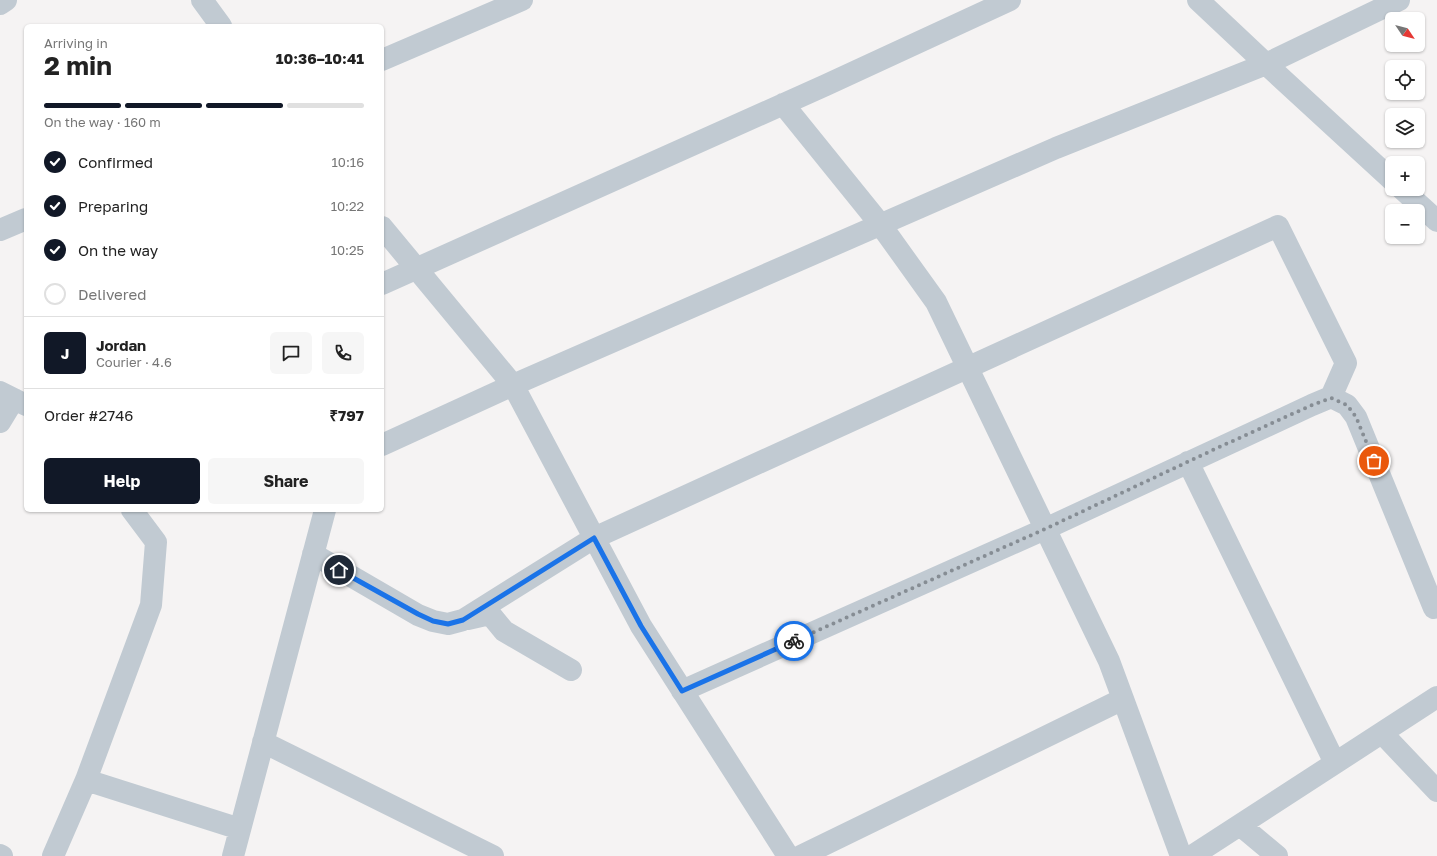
<!DOCTYPE html>
<html lang="en">
<head>
<meta charset="utf-8">
<style>
	body { margin:0; font-family:"Golos Text",sans-serif; background:#f6f6f6; color:#222; height:100vh; display:flex; flex-direction:column; font-size:15px; white-space:nowrap }
	* { box-sizing:border-box; margin:0 }
	p { font-size:13px; color:#767676 }
	.icon { flex:none; width:22px; height:22px; fill:none; stroke:currentColor; stroke-width:2; stroke-linecap:round; stroke-linejoin:round }
	.map { position:relative; flex:1; overflow:hidden }
	.drawer { position:absolute; left:24px; top:24px; width:360px; height:488px; display:flex; flex-direction:column; background:#fff; border-radius:6px; box-shadow:0 1px 3px #0004 }
	.drawer>* { flex:none }
	.needle { width:26px; rotate:125deg }
	.tools { position:absolute; left:1385px; top:12px; display:grid; gap:8px }
	.tools a { display:grid; place-items:center; width:40px; height:40px; border-radius:6px; background:#fff; box-shadow:0 1px 3px #0004; font-size:20px }
	.pin { position:absolute; display:grid; place-items:center; width:34px; height:34px; color:#fff; margin:-17px; border:2px solid #fff; border-radius:50%; box-shadow:0 1px 4px #0007 }
	.courier { position:absolute; display:grid; place-items:center; width:40px; height:40px; margin:-20px; border:3px solid #1a73e8; border-radius:50%; background:#fff; color:#222; box-shadow:0 1px 5px #0007 }
	.summary em { font-style:normal; font-weight:700 }
	.summary div { display:flex; flex-direction:column-reverse }
	.summary { display:flex; align-items:center; justify-content:space-between; height:68px; padding:0 20px }
	h1 { font-size:26px; font-weight:700; line-height:30px }
	.bar { display:grid; grid-template-columns:repeat(4,1fr); gap:6px 4px; align-content:center; height:48px; padding:0 20px }
	.bar i { height:5px; border-radius:3px; background:#e0e0e0 }
	.bar .active { background:#111827 }
	.bar p { grid-column:span 4 }
	.line { display:flex; align-items:center; gap:10px; padding:0 20px; border-top:1px solid #e0e0e0 }
	.line div { flex:1 }
	.round { display:grid; place-items:center; flex:none; width:42px; height:42px; border-radius:6px; background:#f6f6f6 }
	ol { padding:0 20px; list-style:none }
	li { display:flex; align-items:center; gap:12px; height:44px }
	li p { margin-inline-start:auto }
	li .icon { padding:4px; border-radius:50%; background:#111827; color:#fff; stroke-width:4 }
	li:last-child { color:#767676 }
	li i { width:22px; height:22px; border:2px solid #e0e0e0; border-radius:50% }
	.action { display:flex; gap:8px; margin-top:auto; padding:8px 20px }
	.action a { flex:1; height:46px; border-radius:6px; background:#111827; color:#fff; font-size:16px; font-weight:700; line-height:46px; text-align:center }
	.action a+a { background:#f6f6f6; color:#222 }
	.map>svg:first-child { display:block }
	.lines { fill:none; stroke-linecap:round; stroke-linejoin:round }
	.minor { stroke:#c1cad2; stroke-width:22 }
	.done { stroke:#868d94; stroke-width:4; stroke-dasharray:0 7.2 }
	.route { stroke:#1a73e8; stroke-width:5 }
</style>
</head>
<body>
<div class="map">
<svg width="1437" height="856" viewBox="0 0 1437 856">
	<rect width="100%" height="100%" fill="#f5f3f3"/>
	<g class="lines">
		<!-- minor -->
		<path class="minor" d="M202,0L221,26
			M1198,0L1266,64L1392,180
			M0,4L6,0
			M382,60L522,0
			M783,104L880,224L936,302L1109,661L1181,856
			M1402,189L1437,221
			M382,227L513,385L641,626L788,856
			M0,230L26,219
			M382,284L826,85L1010,0
			M0,392L26,405
			M0,422L14,399
			M382,445L513,385L1056,148L1266,64L1399,0
			M1188,462L1335,763
			M313,554L418,615L433,621L448,624L463,620L594,538L1278,226L1346,363L1331,397
			M468,619L490,614L504,631L571,670
			M682,691L1045,529L1312,405L1331,397L1347,405L1356,417L1434,608
			M1382,733L1437,791
			M263,742L493,856
			M86,780L240,829
			M1240,825L1277,856
			M0,855L2,856
			M53,856L86,780L151,605L156,542L132,510
			M233,856L325,510
			M801,856L1123,699
			M1192,856L1437,697"/>
	</g>
	<g class="lines">
		<!-- done -->
		<path class="done" d="M794,641L1045,529L1215,449L1312,405L1331,398L1347,405L1356,417L1374,461"/>
		<!-- route -->
		<path class="route" d="M339,570L418,614L433,621L448,624L463,620L594,538L641,626L682,691L794,641"/>
	</g>
</svg>
<div class="tools">
<a><svg class="needle" viewBox="-14 -14 28 28"><path d="M0-13l5 13h-10z" fill="#e53935"/><path d="M0 13l5-13h-10z" fill="#767676"/></svg></a>
<a><svg class="icon" aria-label="locate" viewBox="0 0 24 24"><circle cx="12" cy="12" r="6"/><path d="M12 2v4M12 18v4M2 12h4M18 12h4"/></svg></a>
<a><svg class="icon" aria-label="layers" viewBox="0 0 24 24"><path d="M12 4l9 5-9 5-9-5zM3 14l9 5 9-5"/></svg></a>
<a>+</a>
<a>−</a>
</div>
<div class="pin" style="left:1374px;top:461px;background:#ea580c"><svg class="icon" aria-label="bag" viewBox="0 0 24 24"><path d="M5 8h14l-1 12H6zM9 8a3 3 0 0 1 6 0"/></svg></div>
<div class="pin" style="left:339px;top:570px;background:#1f2937"><svg class="icon" aria-label="home" viewBox="0 0 24 24"><path d="M3 11l9-7 9 7M6 9v11h12V9"/></svg></div>
<div class="courier" style="left:794px;top:641px"><svg class="icon" aria-label="bike" viewBox="0 0 24 24"><circle cx="6" cy="16" r="4"/><circle cx="18" cy="16" r="4"/><path d="M6 16l4-8h5l3 8M10 8l3 8H6M13 5h3"/></svg></div>
<section class="drawer">
<div class="summary"><div><h1>2 min</h1><p>Arriving in</p></div><em>10:36–10:41</em></div>
<div class="bar"><i class="active"></i><i class="active"></i><i class="active"></i><i></i><p>On the way · 160 m</p></div>
<ol>
<li><svg class="icon" aria-label="check" viewBox="0 0 24 24"><path d="M5 12l5 5 9-10"/></svg>Confirmed<p>10:16</p></li>
<li><svg class="icon" aria-label="check" viewBox="0 0 24 24"><path d="M5 12l5 5 9-10"/></svg>Preparing<p>10:22</p></li>
<li><svg class="icon" aria-label="check" viewBox="0 0 24 24"><path d="M5 12l5 5 9-10"/></svg>On the way<p>10:25</p></li>
<li><i></i>Delivered</li>
</ol>
<div class="line" style="height:72px"><b class="round" style="background:#111827;color:#fff">J</b><div><b>Jordan</b><p>Courier · 4.6</p></div><a class="round"><svg class="icon" aria-label="chat" viewBox="0 0 24 24"><path d="M4 5h16v11H9l-5 4z"/></svg></a><a class="round"><svg class="icon" aria-label="phone" viewBox="0 0 24 24"><path d="M5 4h4l2 5-3 2q2 4 5 5l2-3 5 2v4C11 20 4 13 5 4z"/></svg></a></div>
<div class="line" style="height:52px"><div>Order #2746</div><b>₹797</b></div>
<div class="action"><a>Help</a><a>Share</a></div>
</section>
</div>
</body>
</html>
